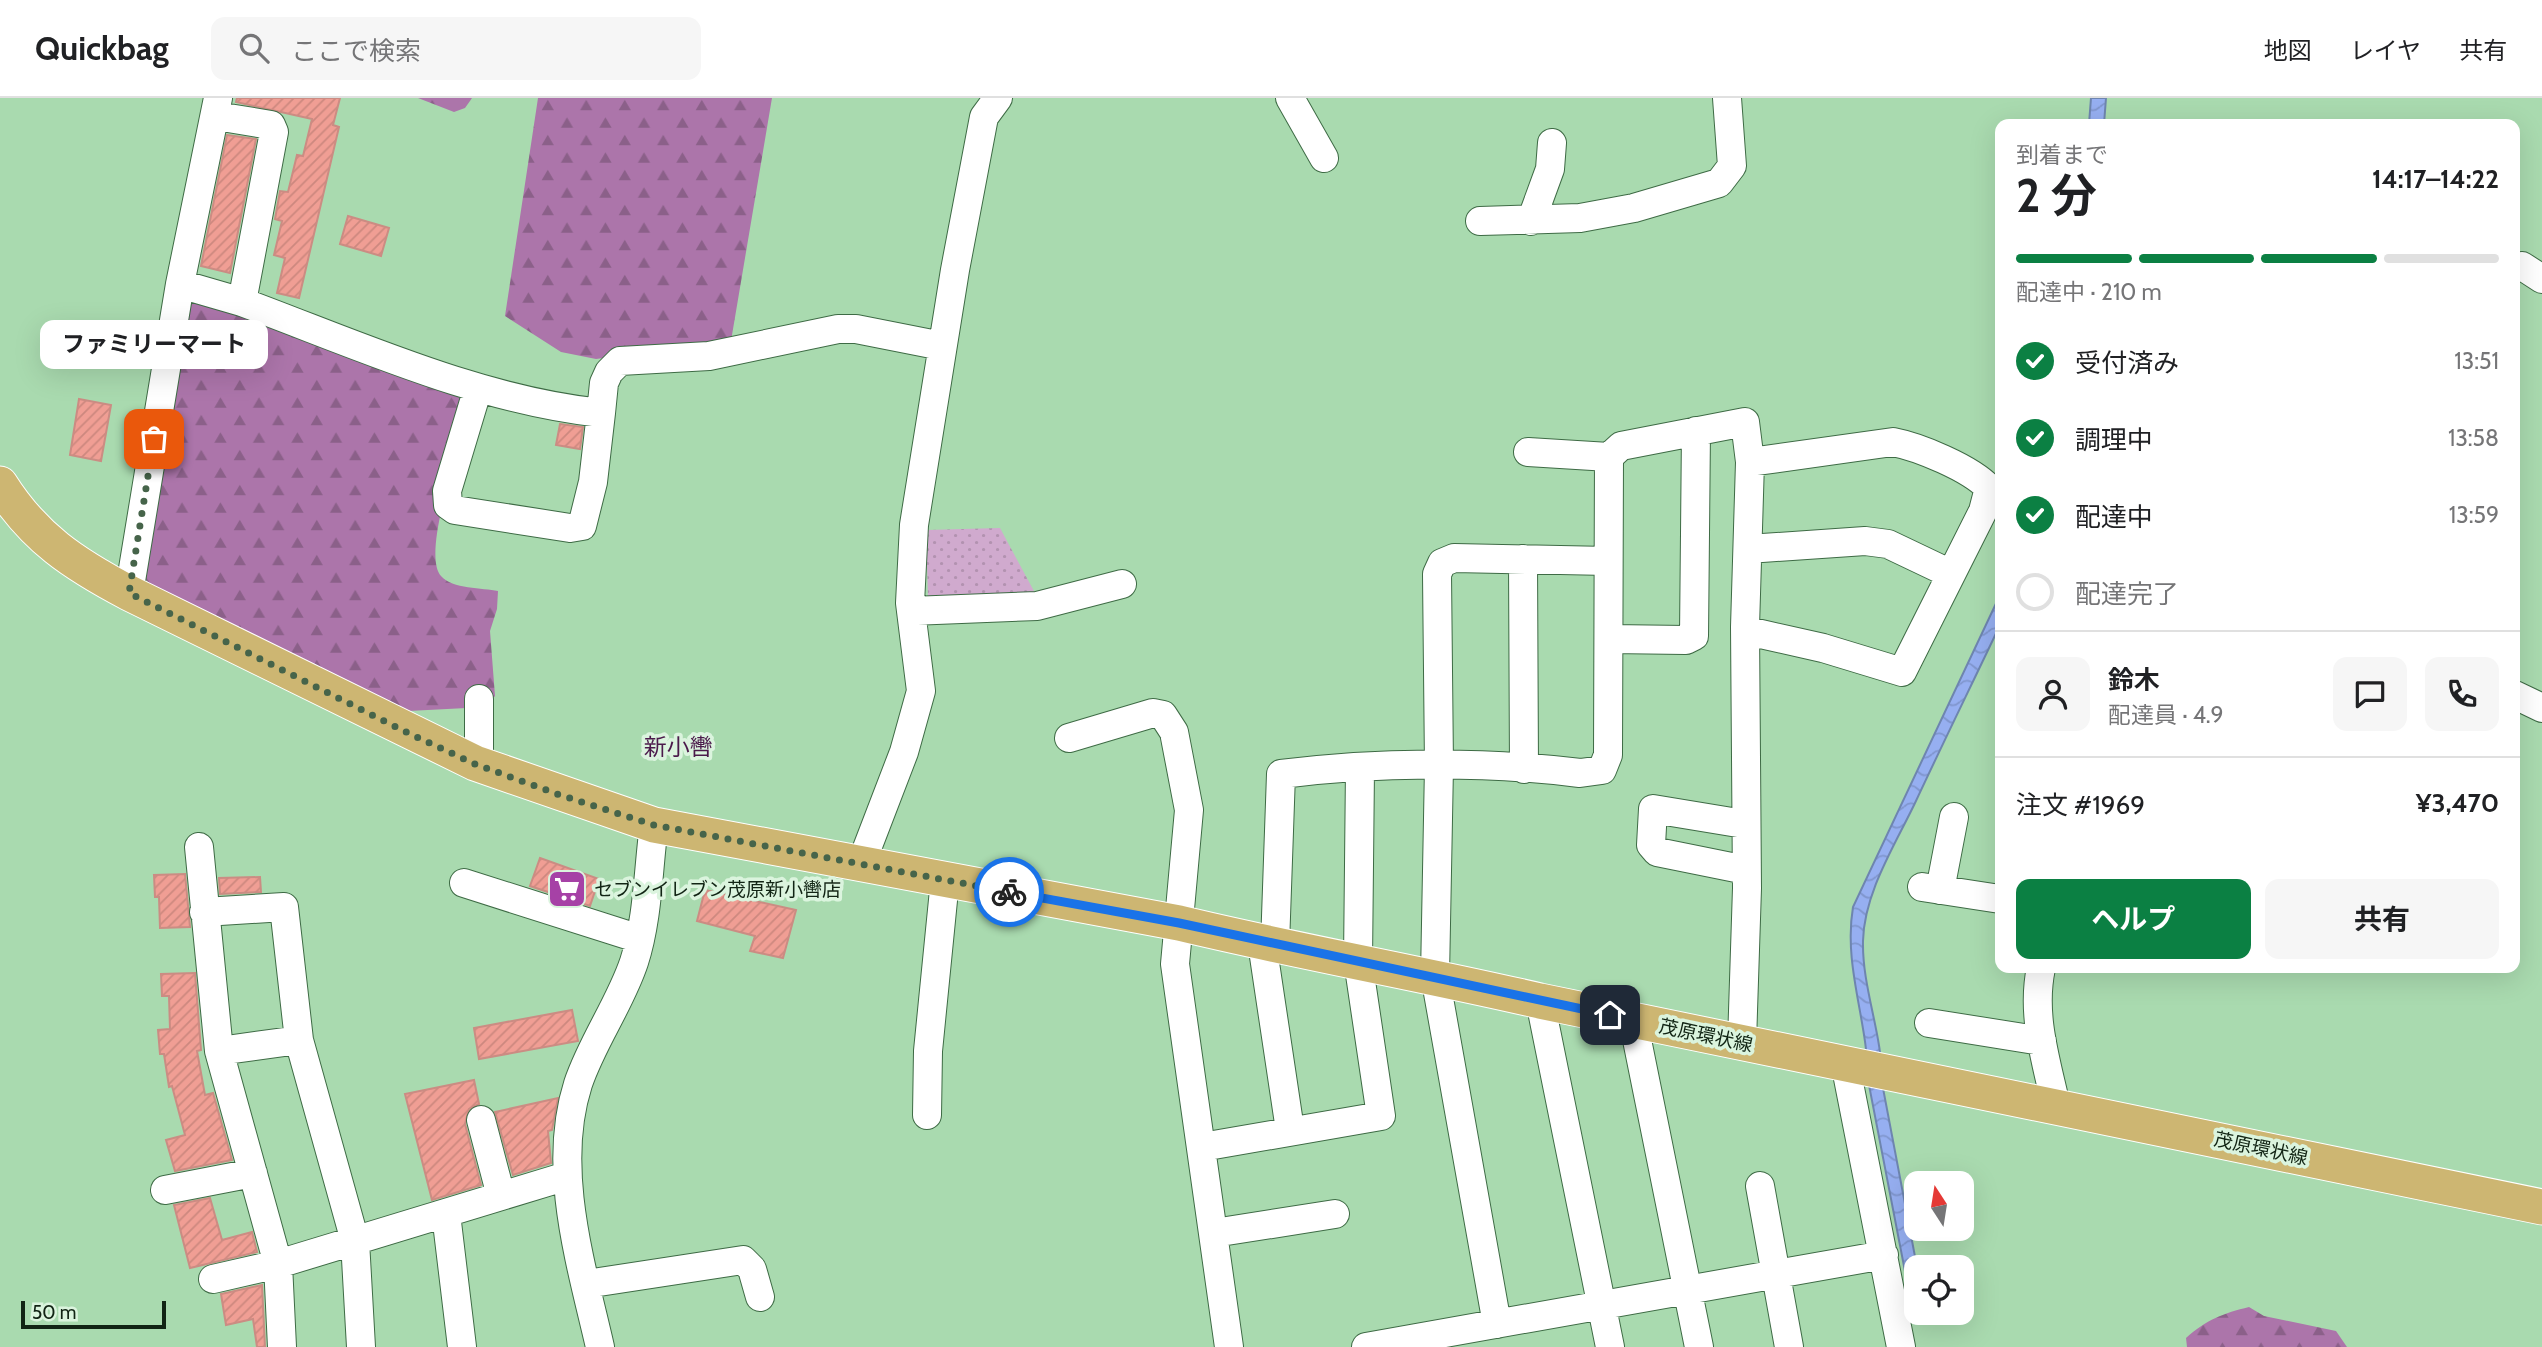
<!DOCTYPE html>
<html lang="ja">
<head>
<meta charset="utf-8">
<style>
	body { margin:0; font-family:Cabin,"Noto Sans JP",sans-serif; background:#f6f6f6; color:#202124; height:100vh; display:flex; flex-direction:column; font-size:26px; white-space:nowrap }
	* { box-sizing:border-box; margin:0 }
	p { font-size:23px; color:#757577 }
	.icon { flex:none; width:38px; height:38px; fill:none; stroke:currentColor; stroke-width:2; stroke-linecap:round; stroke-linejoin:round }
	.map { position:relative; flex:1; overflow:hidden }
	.sheet { position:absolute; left:1995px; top:21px; width:525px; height:854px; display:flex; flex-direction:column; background:#fff; border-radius:14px; box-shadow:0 7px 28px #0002 }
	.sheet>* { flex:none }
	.needle { width:46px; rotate:348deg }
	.fabs { position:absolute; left:1904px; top:1073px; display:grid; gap:14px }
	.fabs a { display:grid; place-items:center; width:70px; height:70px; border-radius:14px; background:#fff; box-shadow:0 7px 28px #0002; font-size:35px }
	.scale { position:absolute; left:21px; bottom:18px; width:145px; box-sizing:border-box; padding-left:7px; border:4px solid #112414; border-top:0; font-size:19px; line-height:24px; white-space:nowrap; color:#112414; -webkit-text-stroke:5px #dbf4de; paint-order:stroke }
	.pin { position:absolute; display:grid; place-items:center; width:60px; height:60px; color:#fff; margin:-30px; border-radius:14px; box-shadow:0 4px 10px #0006 }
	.courier { position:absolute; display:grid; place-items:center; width:70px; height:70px; margin:-35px; border:5px solid #1a73e8; border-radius:50%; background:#fff; color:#222; box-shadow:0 2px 9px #0007 }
	.bubble { position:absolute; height:49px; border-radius:14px; background:#fff; box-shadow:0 7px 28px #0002; font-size:23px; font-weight:700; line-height:49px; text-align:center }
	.summary em { font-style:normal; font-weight:700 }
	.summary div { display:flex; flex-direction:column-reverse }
	.summary { display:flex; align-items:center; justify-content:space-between; height:119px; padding:0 21px }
	h1 { font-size:46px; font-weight:700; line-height:52px }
	.bar { display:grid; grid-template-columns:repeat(4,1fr); gap:10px 7px; align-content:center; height:84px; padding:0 21px }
	.bar i { height:9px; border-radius:5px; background:#e0e0e0 }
	.bar .on { background:#0b8043 }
	.bar p { grid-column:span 4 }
	.line { display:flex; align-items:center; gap:18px; padding:0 21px; border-top:2px solid #e0e0e0 }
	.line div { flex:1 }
	.round { display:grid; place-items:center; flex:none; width:74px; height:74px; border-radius:14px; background:#f6f6f6 }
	ol { padding:0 21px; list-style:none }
	li { display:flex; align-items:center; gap:21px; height:77px }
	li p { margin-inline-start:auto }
	li .icon { padding:7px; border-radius:50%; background:#0b8043; color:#fff; stroke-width:4 }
	li:last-child { color:#757577 }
	li i { width:38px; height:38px; border:4px solid #e0e0e0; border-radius:50% }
	.button { display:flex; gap:14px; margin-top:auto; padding:14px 21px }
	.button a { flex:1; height:80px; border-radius:14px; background:#0b8043; color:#fff; font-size:28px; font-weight:700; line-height:80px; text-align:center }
	.button a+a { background:#f6f6f6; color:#202124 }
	header { display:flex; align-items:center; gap:42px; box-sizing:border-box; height:98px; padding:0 35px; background:#fff; border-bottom:2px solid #e0e0e0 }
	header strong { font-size:33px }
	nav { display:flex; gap:38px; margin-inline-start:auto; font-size:24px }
	.search { width:490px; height:63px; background:#f6f6f6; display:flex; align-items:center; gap:18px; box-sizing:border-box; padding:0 24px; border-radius:14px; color:#757577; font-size:26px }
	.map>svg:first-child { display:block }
	.green { fill:url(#green-dots) }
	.forest { fill:url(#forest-firs) }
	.water { fill:url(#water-waves); stroke:#6e85af; stroke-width:2 }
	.building { fill:url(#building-hatch); stroke:#cb8c83; stroke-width:2 }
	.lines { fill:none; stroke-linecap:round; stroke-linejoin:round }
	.minor-casing { stroke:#3e6b45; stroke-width:30 }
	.major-casing { stroke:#fff; stroke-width:37 }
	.minor { stroke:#fff; stroke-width:28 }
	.major { stroke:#cdb672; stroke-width:35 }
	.done { stroke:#46644a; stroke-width:7; stroke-dasharray:0 12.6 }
	.route { stroke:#1a73e8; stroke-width:9 }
	.labels { text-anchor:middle; stroke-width:7; stroke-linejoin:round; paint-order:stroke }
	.poi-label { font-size:19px; fill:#112414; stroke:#dbf4de; text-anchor:start }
	.street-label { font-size:19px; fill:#112414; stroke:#dbf4de }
	.quarter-label { font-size:23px; fill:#4b1a4b; stroke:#dbf4de }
</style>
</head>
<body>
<header>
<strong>Quickbag</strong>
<div class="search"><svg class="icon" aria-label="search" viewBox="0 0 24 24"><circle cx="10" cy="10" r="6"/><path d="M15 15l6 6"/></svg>ここで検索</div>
<nav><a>地図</a><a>レイヤ</a><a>共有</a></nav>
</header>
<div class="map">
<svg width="2542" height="1249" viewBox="0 0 2542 1249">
	<defs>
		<pattern id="green-dots" width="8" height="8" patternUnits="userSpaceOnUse" patternTransform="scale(1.75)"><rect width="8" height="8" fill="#d0aace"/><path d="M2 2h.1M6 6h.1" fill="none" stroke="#b292b0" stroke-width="1.8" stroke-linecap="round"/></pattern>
		<pattern id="forest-firs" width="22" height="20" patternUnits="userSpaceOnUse" patternTransform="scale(1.75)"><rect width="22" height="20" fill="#ac75aa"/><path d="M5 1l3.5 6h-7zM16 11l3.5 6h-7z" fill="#8b6089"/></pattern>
		<pattern id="water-waves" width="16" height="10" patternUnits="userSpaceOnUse" patternTransform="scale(1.75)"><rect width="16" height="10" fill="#96aff1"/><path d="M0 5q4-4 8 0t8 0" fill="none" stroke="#8096ce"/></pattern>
		<pattern id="building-hatch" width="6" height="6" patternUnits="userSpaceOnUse" patternTransform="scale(1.75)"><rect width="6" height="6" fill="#f09e94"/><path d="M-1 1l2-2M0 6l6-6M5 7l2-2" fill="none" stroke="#cd887f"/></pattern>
	</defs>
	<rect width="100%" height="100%" fill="#a9daaf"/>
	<!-- green -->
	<path class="green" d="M1000,430L1035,495L928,499L926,432Z"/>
	<!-- forest -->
	<path class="forest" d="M418,0H472L465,10L454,14Z
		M538,0H772L731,243L596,261L561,254L505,218Z
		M180,186L478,290C468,322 419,454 441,478C452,491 483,490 498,493L497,511L490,533L495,598L486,609L389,614L156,492L143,479Z
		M2249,1209L2264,1218L2336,1233L2347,1249H2187L2186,1240C2206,1222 2224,1215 2249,1209Z"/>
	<!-- water -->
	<path class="water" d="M2091,0H2106L2104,26H2089Z
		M2000,497V527C1972,586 1943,645 1915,705C1895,747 1864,795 1863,843C1862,891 1883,937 1882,985L1917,1169L1916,1214L1925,1215L1927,1223L1915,1225L1868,982C1868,923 1843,868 1853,809Z"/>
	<!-- building -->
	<path class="building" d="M237,0H340L333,27L339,29L299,200L277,195L285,160L274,157L282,123L275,121L280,93L288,94L297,57L303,58L312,21L236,4Z
		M227,37L256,41L230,175L201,168Z
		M348,118L389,130L381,158L340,146Z
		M79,301L111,307L101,363L70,357Z
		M560,326L583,329L580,351L556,347Z
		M540,760L599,781L590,808L530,788Z
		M185,776L190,829L160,830L159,799H155L154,777Z
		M260,779L261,794L220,796L219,780Z
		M705,792L796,812L783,860L750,853L755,838L697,823Z
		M195,875L201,952L197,953L205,997L213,995L232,1062L175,1073L166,1042L185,1037L172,988L169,989L164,956H160L158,932L170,931L169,898H162L161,876Z
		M572,912L578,943L479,961L474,930Z
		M474,982L479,1006L469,1011L465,1026L481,1087L432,1102L405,996Z
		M558,1000L552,1032L548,1033L551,1065L513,1077L495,1014Z
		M210,1100L222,1142L252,1134L257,1154L190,1170L174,1107Z
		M262,1187L265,1249H257L253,1221L226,1227L221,1196Z"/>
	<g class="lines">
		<defs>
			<path id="minor" d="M1290,0L1324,60
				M1480,123L1580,120L1634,110L1719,85L1732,68L1727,0
				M1531,123L1550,71L1552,45
				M2522,168L2542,181
				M180,186L242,204L274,34L271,27L216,18
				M242,204C358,247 478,302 601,315L604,285L609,274L620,263L709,258L838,231H856L942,248
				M478,290L447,393L448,407L455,412L570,430L582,428L593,384L601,315
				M1893,344C1919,349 1970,370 1989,390L1983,413L1902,574L1823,550L1752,534L1745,529L1750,364Z
				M1528,354L1609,359
				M1748,451L1865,443L1888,446L1951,476
				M1523,461L1524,671
				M129,495L180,186L218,0
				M911,513L1037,508L1122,486
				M1610,541L1686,542L1694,538L1696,333
				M2515,597L2542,610
				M479,601V667
				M1069,640L1153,615L1163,617L1174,634L1189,712L1175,866L1229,1249
				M1744,726L1653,711L1651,747L1657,754L1746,772
				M199,749L219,953L278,1166L282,1249
				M861,766L904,654L921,593L910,505L914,427L955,172L984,19L998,0
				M464,785L640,841
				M1922,789L2000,801
				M1940,792L1954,719
				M204,814L284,809L299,942L355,1143L361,1249
				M1262,845L1290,1032
				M1275,847L1281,676C1376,664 1484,663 1580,675L1602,672L1608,657L1609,359L1621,348L1745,324L1750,364
				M2041,870C2031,917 2046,962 2056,1008
				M1540,903L1610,1249
				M1633,922L1699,1249
				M1929,925L2042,943
				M1742,944L1747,790L1745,529
				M219,953L299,942
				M1845,965L1901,1249
				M927,1017L928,953L945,782
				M481,1022L501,1098
				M1202,1049L1381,1018L1358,863L1360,670
				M1760,1088L1789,1249
				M165,1092L253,1075
				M446,1116L462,1249
				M1214,1135L1335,1116
				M213,1181L278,1166L567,1078
				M586,1186L743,1162L752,1171L760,1199
				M1497,1226L1435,878L1439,668L1437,476L1442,465L1454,460L1608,463
				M600,1249C581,1166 551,1070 578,986C592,944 620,906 634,864C648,821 648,772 654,727
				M1366,1249L1884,1157"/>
			<path id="major" d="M0,386C34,440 74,466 129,495L475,665L654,727L1179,825C1299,854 1420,875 1540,903L2542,1109"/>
		</defs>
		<!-- minor casing -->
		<use href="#minor" class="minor-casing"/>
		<!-- major casing -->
		<use href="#major" class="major-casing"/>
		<!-- minor -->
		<use href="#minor" class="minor"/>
		<!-- major -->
		<use href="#major" class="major"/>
	</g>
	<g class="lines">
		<!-- done -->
		<path class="done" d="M154,341L129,495L408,635L475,666L560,697L654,727L1009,794"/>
		<!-- route -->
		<path class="route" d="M1009,794L1179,825L1610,917"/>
	</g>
	<!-- icons -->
	<defs>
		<symbol id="supermarket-square" viewBox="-11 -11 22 22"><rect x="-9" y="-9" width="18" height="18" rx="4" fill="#a641a6" stroke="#dbf4de"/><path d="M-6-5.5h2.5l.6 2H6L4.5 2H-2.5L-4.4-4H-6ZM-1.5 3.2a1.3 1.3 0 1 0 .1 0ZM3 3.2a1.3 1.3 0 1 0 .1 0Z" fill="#fff"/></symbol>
	</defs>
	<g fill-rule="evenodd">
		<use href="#supermarket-square" x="545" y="769" width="44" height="44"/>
	</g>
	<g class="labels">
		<!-- poi labels -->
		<g class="poi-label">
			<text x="594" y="798">セブンイレブン茂原新小轡店</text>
		</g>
		<!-- street labels -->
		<g class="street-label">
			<text transform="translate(1706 937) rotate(12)" y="7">茂原環状線</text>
			<text transform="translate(2261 1050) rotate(12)" y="7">茂原環状線</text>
		</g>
		<!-- quarter labels -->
		<g class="quarter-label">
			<text x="678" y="657">新小轡</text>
		</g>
	</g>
</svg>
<div class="fabs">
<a><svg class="needle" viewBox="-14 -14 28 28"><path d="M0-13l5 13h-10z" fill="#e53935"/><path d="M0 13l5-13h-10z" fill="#757577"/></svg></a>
<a><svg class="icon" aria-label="locate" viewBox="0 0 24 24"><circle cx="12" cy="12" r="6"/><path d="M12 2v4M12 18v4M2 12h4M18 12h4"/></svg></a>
</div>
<div class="scale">50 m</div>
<div class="pin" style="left:154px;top:341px;background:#ea580c"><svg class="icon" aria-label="bag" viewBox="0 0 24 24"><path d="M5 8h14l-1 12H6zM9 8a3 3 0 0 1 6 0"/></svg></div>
<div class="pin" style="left:1610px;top:917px;background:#1f2937"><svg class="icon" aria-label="home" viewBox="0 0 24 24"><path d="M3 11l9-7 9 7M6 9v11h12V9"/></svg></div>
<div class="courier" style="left:1009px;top:794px"><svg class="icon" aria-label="bike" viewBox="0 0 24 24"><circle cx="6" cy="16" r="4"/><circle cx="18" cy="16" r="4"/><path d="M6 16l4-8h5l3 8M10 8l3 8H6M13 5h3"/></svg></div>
<div class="bubble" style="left:40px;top:222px;width:228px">ファミリーマート</div>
<section class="sheet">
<div class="summary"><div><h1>2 分</h1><p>到着まで</p></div><em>14:17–14:22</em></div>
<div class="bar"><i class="on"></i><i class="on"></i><i class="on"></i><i></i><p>配達中 · 210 m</p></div>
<ol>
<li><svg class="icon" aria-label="check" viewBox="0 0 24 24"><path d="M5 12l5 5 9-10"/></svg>受付済み<p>13:51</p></li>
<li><svg class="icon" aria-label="check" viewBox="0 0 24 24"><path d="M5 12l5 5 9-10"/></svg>調理中<p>13:58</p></li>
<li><svg class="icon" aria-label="check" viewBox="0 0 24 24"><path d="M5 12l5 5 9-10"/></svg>配達中<p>13:59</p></li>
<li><i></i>配達完了</li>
</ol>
<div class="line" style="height:126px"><a class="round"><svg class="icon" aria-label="person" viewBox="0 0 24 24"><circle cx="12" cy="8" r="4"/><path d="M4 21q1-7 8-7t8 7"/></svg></a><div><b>鈴木</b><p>配達員 · 4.9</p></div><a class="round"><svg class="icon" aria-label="chat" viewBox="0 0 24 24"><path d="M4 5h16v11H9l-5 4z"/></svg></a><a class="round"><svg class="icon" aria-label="phone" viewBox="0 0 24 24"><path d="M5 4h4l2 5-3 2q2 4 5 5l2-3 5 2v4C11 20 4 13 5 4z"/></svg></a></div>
<div class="line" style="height:91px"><div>注文 #1969</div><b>¥3,470</b></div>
<div class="button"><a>ヘルプ</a><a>共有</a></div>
</section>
</div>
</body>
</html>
